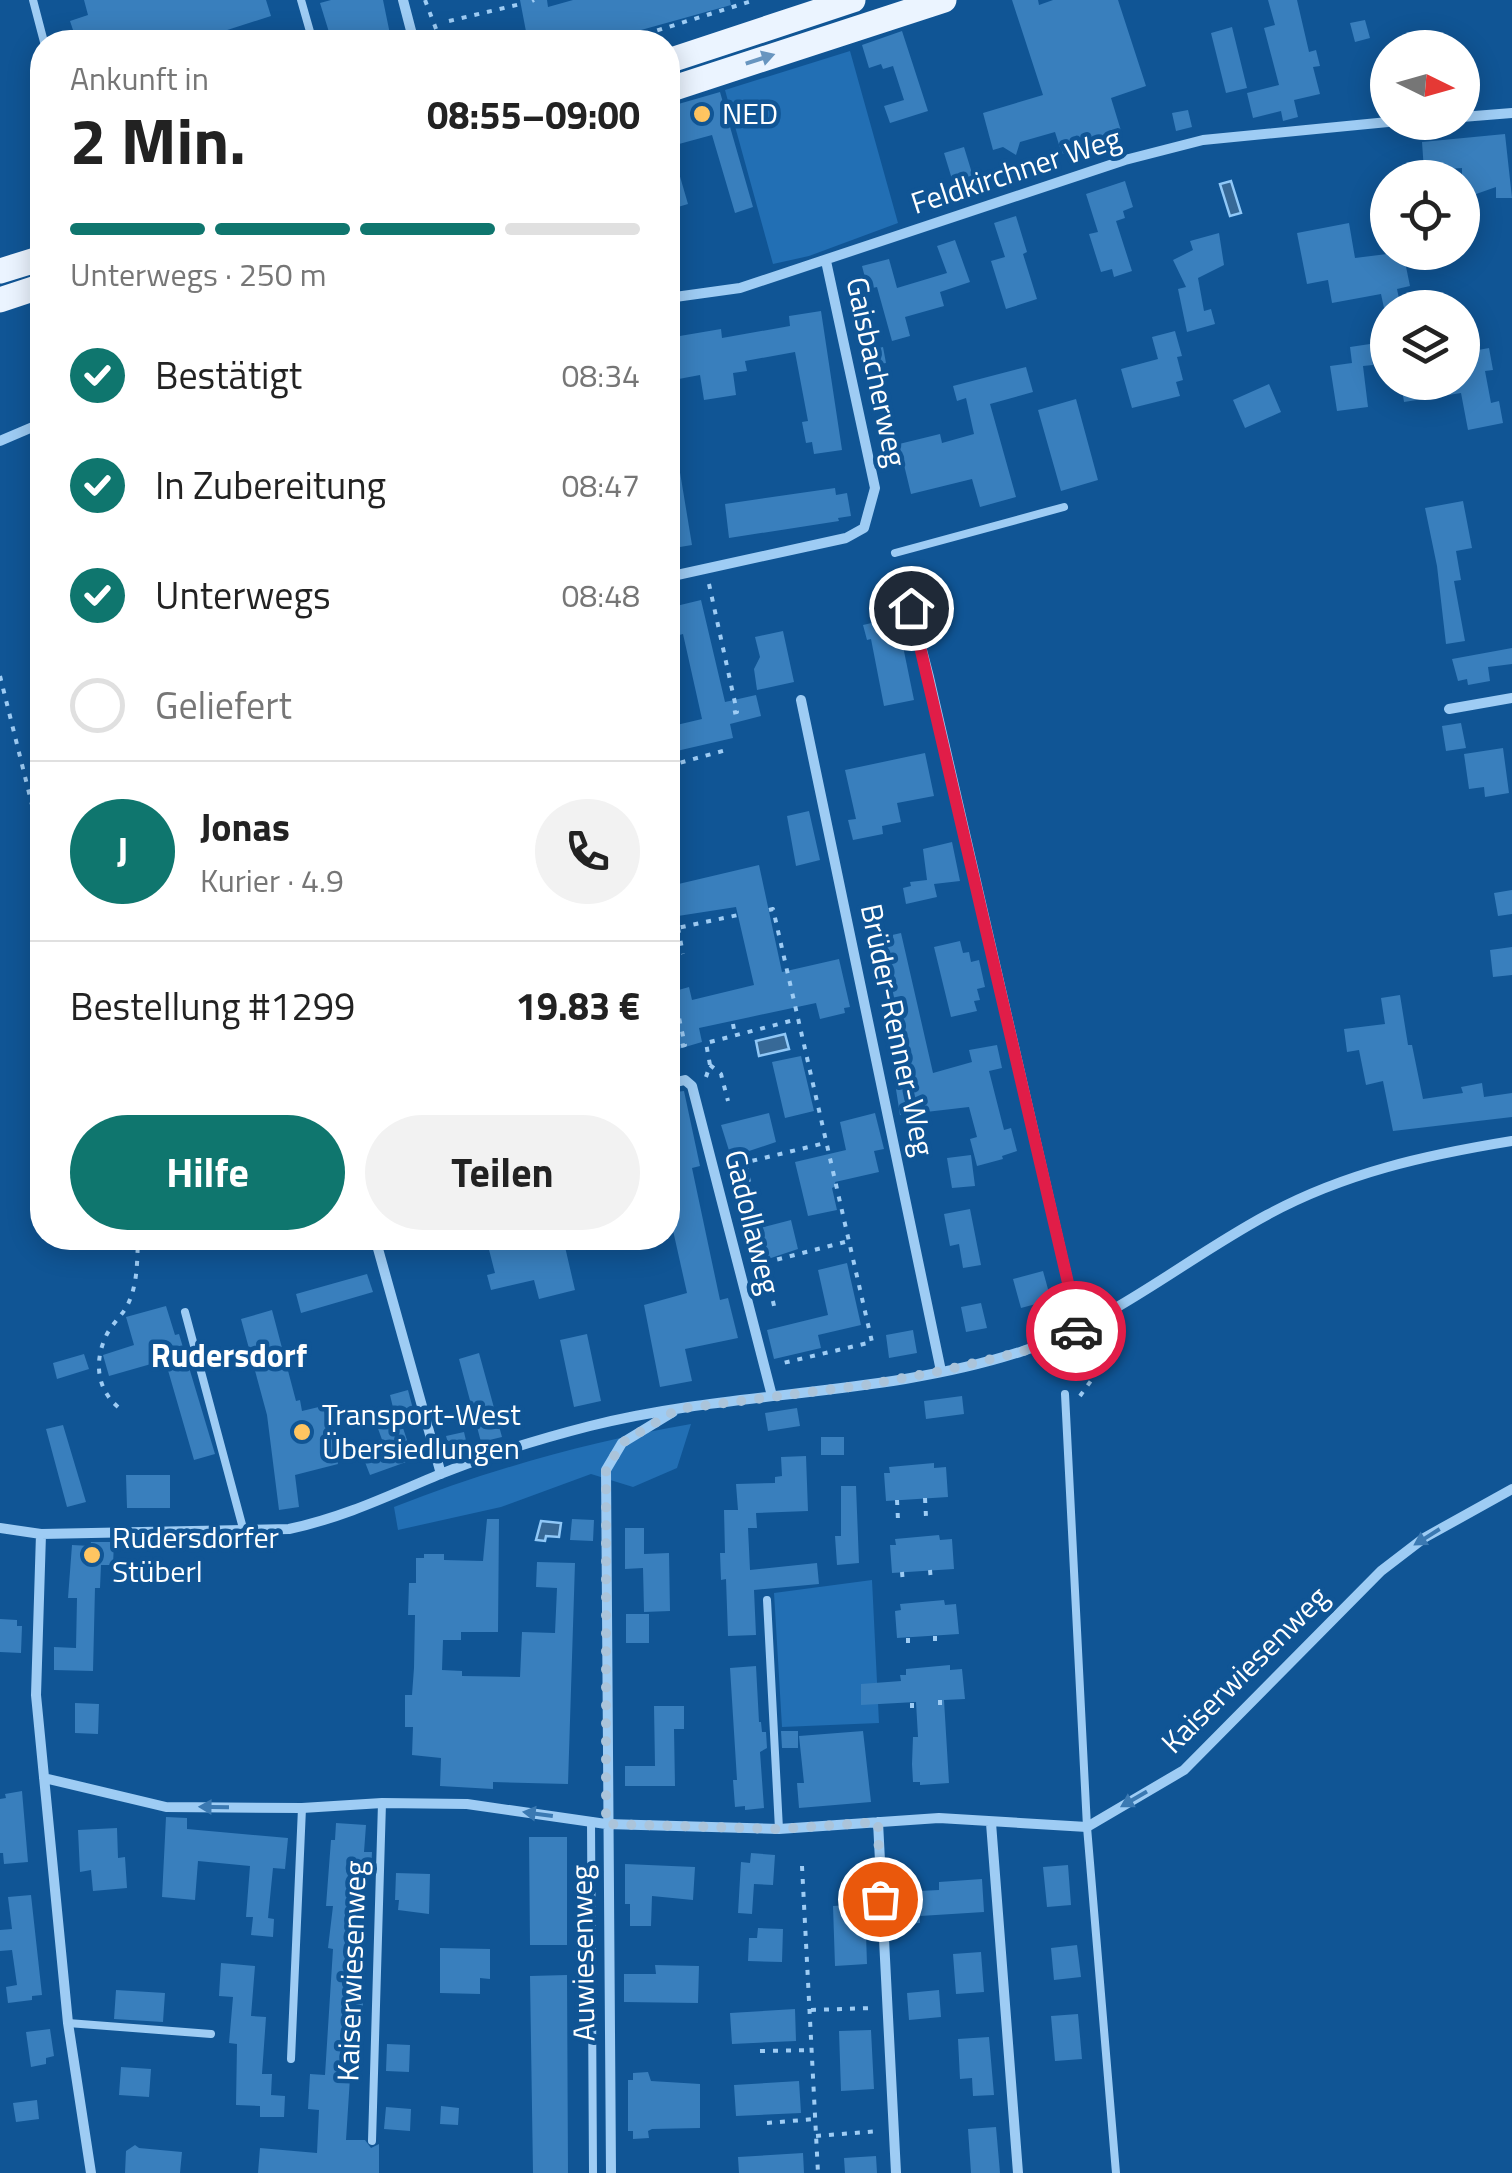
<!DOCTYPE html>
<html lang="de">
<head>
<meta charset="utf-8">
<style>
	body { margin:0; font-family:"Titillium Web",sans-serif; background:#f2f2f2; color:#222; height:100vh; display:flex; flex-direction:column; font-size:38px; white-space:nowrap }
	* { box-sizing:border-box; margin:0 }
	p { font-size:32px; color:#767676 }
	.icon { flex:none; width:55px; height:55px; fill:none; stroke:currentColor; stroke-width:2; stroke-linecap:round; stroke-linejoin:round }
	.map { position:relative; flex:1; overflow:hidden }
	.details { position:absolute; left:30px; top:30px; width:650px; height:1220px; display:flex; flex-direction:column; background:#fff; border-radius:40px; box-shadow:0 5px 25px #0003 }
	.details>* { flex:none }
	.needle { width:65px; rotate:95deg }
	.controls { position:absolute; left:1370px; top:30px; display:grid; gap:20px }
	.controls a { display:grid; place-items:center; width:110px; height:110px; border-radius:50%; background:#fff; box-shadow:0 5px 25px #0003; font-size:50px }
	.pin { position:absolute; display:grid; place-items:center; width:85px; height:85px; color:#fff; margin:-42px; border:5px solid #fff; border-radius:50%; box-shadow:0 2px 10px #0007 }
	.courier { position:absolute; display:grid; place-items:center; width:100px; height:100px; margin:-50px; border:8px solid #e11d48; border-radius:50%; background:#fff; color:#222; box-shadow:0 2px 12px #0007 }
	.summary em { font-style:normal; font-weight:700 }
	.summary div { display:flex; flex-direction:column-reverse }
	.summary { display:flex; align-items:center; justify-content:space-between; height:170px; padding:0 40px }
	h1 { font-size:65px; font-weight:700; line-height:75px }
	.bar { display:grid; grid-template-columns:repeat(4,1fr); gap:15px 10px; align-content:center; height:120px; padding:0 40px }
	.bar i { height:12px; border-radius:8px; background:#e0e0e0 }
	.bar .selected { background:#0f766e }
	.bar p { grid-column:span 4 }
	.line { display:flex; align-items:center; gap:25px; padding:0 40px; border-top:2px solid #e0e0e0 }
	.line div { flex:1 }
	.round { display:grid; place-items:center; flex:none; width:105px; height:105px; border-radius:52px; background:#f2f2f2 }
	ol { padding:0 40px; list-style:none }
	li { display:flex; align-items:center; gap:30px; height:110px }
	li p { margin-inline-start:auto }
	li .icon { padding:10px; border-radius:50%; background:#0f766e; color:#fff; stroke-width:4 }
	li:last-child { color:#767676 }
	li i { width:55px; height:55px; border:5px solid #e0e0e0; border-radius:50% }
	.primary-button { display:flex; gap:20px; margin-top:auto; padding:20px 40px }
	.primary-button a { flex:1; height:115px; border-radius:60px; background:#0f766e; color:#fff; font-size:40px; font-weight:700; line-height:115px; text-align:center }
	.primary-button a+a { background:#f2f2f2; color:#222 }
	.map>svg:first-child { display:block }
	.green { fill:#226fb4 }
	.water { fill:#376997; stroke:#90c8f7; stroke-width:2.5 }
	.building { fill:#397fbd }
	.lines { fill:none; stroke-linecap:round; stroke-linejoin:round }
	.path { stroke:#9eccf4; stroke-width:4; stroke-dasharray:5 8; stroke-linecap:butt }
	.lane { stroke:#9eccf4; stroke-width:8 }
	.street { stroke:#9eccf4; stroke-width:10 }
	.primary { stroke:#ebf4ff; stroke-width:25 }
	.oneway { fill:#6895bf }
	.oneway2 { fill:#3b79b2 }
	.done { stroke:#abc4da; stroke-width:10; stroke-dasharray:0 18 }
	.route { stroke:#e11d48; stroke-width:12 }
	.poi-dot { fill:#ffc561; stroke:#105595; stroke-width:4 }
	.labels { text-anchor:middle; stroke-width:9; stroke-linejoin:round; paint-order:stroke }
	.poi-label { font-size:30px; fill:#fff; stroke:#105595; text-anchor:start }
	.street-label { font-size:30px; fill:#fff; stroke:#105595 }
	.neighbourhood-label { font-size:32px; font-weight:bold; fill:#fff; stroke:#105595 }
</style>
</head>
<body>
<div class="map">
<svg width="1512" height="2173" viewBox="0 0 1512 2173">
	<rect width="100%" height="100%" fill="#105595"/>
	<!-- green -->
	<path class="green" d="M850,51L898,223L809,256L773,264L725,90Z
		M691,1424L677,1468L633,1487L591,1474L501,1507L398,1530L394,1507C491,1469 588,1442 691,1424Z
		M872,1580L879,1723L782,1727L774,1593Z"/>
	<!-- water -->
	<path class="water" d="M1231,181L1241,213L1230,216L1220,184Z
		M785,1034L789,1049L759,1056L756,1041Z
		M541,1521L561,1523L559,1537L546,1536L545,1541L536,1540Z"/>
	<!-- building -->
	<path class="building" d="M84,0H266L271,16L190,42H77L70,21L88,15Z
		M331,0H383L391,39L378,42H332L320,3Z
		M520,0H547L548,7L573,0H730L731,5L598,42H528Z
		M1012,0H1038L1039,5L1053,0H1118L1146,86L1111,98L1122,134L1062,154L1055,132L1020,142L1016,155L1003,147L993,150L983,113L1043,95Z
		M1268,0H1297L1309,52L1316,50L1320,66L1313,67L1320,94L1294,100L1298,117L1283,121L1281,111L1253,118L1247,93L1279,85L1264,28L1275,25Z
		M1365,20L1370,38L1355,42L1350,23Z
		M1232,27L1247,88L1226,93L1211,33Z
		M902,31L928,111L890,123L884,106L904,100L893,66L883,69L881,64L869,68L862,45Z
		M720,92L753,207L735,213L712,135L668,147V107Z
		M1188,110L1192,127L1176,131L1172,113Z
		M1505,134L1512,198H1496V187L1462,199V168L1424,171L1422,142Z
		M964,147L975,183L955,189L944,153Z
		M668,149H672L688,204L668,210Z
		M1125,181L1133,207L1123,211L1125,218L1116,221L1132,271L1114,277L1112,269L1101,272L1089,234L1098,232L1086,194Z
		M1016,216L1027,252L1023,254L1037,299L1006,309L991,261L1005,257L994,223Z
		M1349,223L1355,258L1403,252L1410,286L1397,289L1401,308H1384L1381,294L1332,303L1328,280L1307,284L1297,233Z
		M1219,233L1224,265L1198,278L1204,311L1211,309L1215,324L1187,332L1178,289L1186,287L1173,260L1193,250L1190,241Z
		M955,240L970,282L940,292L944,306L905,317L910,336L892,341L877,287L868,289L862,266L889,259L897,288L947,273L937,246Z
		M821,311L842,450L814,454L812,442L806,443L802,422L808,421L795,352L745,361L747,371L733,373L736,395L704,400L700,375L668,381V338L721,329L722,338L790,326L789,316Z
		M1175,331L1182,356L1177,357L1183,380L1176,382L1180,396L1132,408L1121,369L1158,359L1152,337Z
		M1370,344L1373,365L1363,366L1368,407L1337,411L1330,366L1352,363L1350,347Z
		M883,347L886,363L869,366L866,351Z
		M1489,348L1493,370L1485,371L1491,403L1499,401L1503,423L1468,430L1461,393L1404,402L1401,382H1462V353Z
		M1026,367L1033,392L990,404L1016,497L980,507L972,479L911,494L899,444L940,434L942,443L974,434L966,398L957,401L953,386Z
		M1269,384L1281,412L1245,428L1233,400Z
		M1076,399L1098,480L1061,491L1038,410Z
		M668,448H676L692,545L668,549Z
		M835,488L836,495L847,493L851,516L838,518L839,521L729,538L725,504Z
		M1463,501L1472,548L1456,551L1461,580L1454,581L1465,641L1446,644L1437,566L1425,508Z
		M701,600L725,702L756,695L761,716L730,724L733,738L668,753V727L702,719L683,634L668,638V608Z
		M897,617L914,700L884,706L871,639L867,640L863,625Z
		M783,631L794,682L757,690L754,669L760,657L755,637Z
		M1512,648V664L1488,667L1490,681L1468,685L1467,679L1458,681L1452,659Z
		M1461,723L1466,748L1446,751L1442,726Z
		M1503,748L1509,793L1485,797L1484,787L1469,789L1464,754Z
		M925,753L934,796L897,803L901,822L882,826L883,834L853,840L848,820L856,819L845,770Z
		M809,811L820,860L796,866L787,816Z
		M952,842L960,881L934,884L937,897L906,904L903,888L911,886L910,882L927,880L923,849Z
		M759,865L782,972L839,959L850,1007L844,1008L845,1013L820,1019L816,1003L699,1028L702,1042L675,1050L680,1072L668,1075V993L689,987L692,1000L754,985L736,907L678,916L670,886Z
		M1512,890V914L1498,916L1494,893Z
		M901,933L933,1073L972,1062L969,1050L997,1045L1002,1068L989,1071L1004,1130L1011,1128L1017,1151L1002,1156L1003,1159L977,1166L970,1139L977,1137L969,1107L900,1115L893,1070L906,1068L885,966L880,967L877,950L881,949L879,938Z
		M960,941L963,953L969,952L971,962L979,960L985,987L977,989L980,1000L974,1001L977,1011L951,1017L934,947Z
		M1512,947V975L1493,977L1490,950Z
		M1400,995L1408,1045H1412L1423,1099L1463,1093L1461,1087L1482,1083L1484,1097L1512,1093V1117L1393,1131L1383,1081L1366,1085L1359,1050L1347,1052L1344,1029L1385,1024L1381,998Z
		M801,1056L814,1111L785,1118L772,1062Z
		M684,1091L700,1166L692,1168L720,1300L728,1298L738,1338L685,1349L692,1381L660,1387L644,1305L687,1293L668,1208V1093Z
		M769,1113L776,1142L731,1157L721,1125Z
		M875,1113L884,1149L874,1151L879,1172L835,1182L836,1186L832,1188L837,1210L808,1216L795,1162L846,1150L840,1122Z
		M971,1155L975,1186L952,1188L947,1158Z
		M970,1209L981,1265L963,1268L959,1244L950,1246L944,1214Z
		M791,1220L798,1249L753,1264L744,1232Z
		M486,1238H563L575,1290L539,1299L534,1280L491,1290L487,1275L495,1273Z
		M847,1263L861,1325L818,1335L821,1348L774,1359L767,1330L828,1315L818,1270Z
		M1043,1271L1051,1300L1021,1308L1013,1279Z
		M367,1274L373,1292L301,1313L296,1294Z
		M981,1303L987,1328L966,1332L961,1307Z
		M166,1306L175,1335L179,1334L215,1454L194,1460L165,1360L109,1376L103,1355L134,1345L126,1317Z
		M272,1310L296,1401L300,1400L302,1411L323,1406L338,1464L295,1475L299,1507L279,1510L267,1415L241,1319Z
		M913,1330L917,1353L889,1358L886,1335Z
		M587,1334L601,1401L574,1407L560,1340Z
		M479,1353L502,1437L481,1442L459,1359Z
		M84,1354L89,1369L57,1379L53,1363Z
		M408,1390L414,1413L399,1416L408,1443L403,1445L409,1461L370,1475L363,1457L385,1448L376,1423L395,1416L390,1395Z
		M962,1396L964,1414L926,1419L924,1401Z
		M797,1408L800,1426L768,1431L765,1413Z
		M63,1425L86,1502L67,1507L46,1429Z
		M464,1432L468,1449L451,1453L446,1436Z
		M821,1437H844V1455H821Z
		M806,1456L808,1511L756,1513L757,1528H748L750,1570L817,1563L819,1584L754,1590L756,1635L728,1636L726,1579L721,1580L720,1553H725L724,1510H738L736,1484L775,1483V1477L782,1476L781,1457Z
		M934,1463V1468L946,1467L948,1497L886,1501L884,1473H890L889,1467Z
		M126,1475H170V1508H127Z
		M841,1486H856L859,1563L837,1565L835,1536H841Z
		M487,1519H499L498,1632H461V1640H443L442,1670L462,1671V1676L520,1677L522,1632L555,1633L557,1588L536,1587L537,1562L575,1563L568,1784L493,1782V1789L440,1786L441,1758L412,1755L413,1727H405V1695H412L414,1668L415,1615H408L409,1583H416V1558H424V1554H444V1560L483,1561Z
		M572,1519L594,1520L593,1541L570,1540Z
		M625,1528H644V1554L669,1553L670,1611L644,1612L643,1568L625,1569Z
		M939,1535L940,1540L952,1539L954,1569L892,1573L890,1545H896L895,1539Z
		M91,1542H114L113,1565H101L100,1588H95L93,1671L54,1670V1647L76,1648L77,1598H68L72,1545L90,1546Z
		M944,1600L945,1605L956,1604L959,1634L897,1638L895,1611L901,1610L900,1604Z
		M626,1614H649V1643H626Z
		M0,1619L17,1620V1626H22L21,1653L0,1652Z
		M950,1665V1670L962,1669L965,1699L944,1700L949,1783L920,1785V1782H913L912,1764L913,1737H918L916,1702L861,1705V1684L901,1681L900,1675H906V1669Z
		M756,1666L759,1722H761L762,1732H766L767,1748L760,1752L764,1808L745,1810V1806L735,1807L733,1780H737L730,1668Z
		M75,1703L99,1704L98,1734L75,1733Z
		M654,1706H684V1729H674L675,1786H625V1766H655Z
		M781,1731H798V1748H782Z
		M863,1731L871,1802L799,1808L797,1783H804L799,1736Z
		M22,1791L28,1862L4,1864L3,1853H0V1799L6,1798L5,1794Z
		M166,1817L187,1818V1829L288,1838L285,1869L273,1868L268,1918L274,1919L273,1937L251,1935L253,1917H246L250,1866L198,1861L195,1900L162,1897Z
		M336,1823L366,1825L364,1852H372L371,1875H365L355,1964H365V1985L362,2013L357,2012L355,2062H351L346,2140H365L371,2148L379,2144V2173H258L260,2148L317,2153L319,2110L308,2109L310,2074L325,2075L333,1949L328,1948L333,1906H326L331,1840H335Z
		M117,1828L118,1858L125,1857L127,1888L93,1891L91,1870L80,1872L78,1830Z
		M529,1837H567V1945H530Z
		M751,1853L775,1855L773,1885L754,1884L752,1914L738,1913L741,1862L750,1863Z
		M625,1864L695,1867L693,1900L652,1896L651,1926H630V1904H625Z
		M1068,1865L1071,1905L1047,1907L1043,1867Z
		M396,1873L430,1874L429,1914L398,1910L399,1900H395Z
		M982,1879L984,1912L920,1916V1923L903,1924L901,1892L939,1890V1882Z
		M31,1895L42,1995L32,1996V2000L8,2003L6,1987L17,1985L12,1950L0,1951V1930L12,1929L8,1897Z
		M865,1904L867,1964L835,1966L833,1906Z
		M758,1928L783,1929L782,1962L748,1961L749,1938H757Z
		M1077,1945L1081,1977L1054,1980L1051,1948Z
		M440,1948L490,1949V1979L480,1978V1994L440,1993Z
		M981,1952L984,1992L956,1994L953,1954Z
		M221,1963L255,1966L251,2016L266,2017L262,2074H272L271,2095L285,2096L284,2117H260V2106L236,2105L237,2044L229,2043L233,1997L219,1996Z
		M655,1965L699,1966L698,2003L624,2002V1974H656Z
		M567,1975L568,2173H533L530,1976Z
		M116,1990L165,1993L163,2022L114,2019Z
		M939,1990L941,2017L909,2020L907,1993Z
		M795,2009L796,2041L732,2044L730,2013Z
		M1078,2014L1082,2059L1055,2061L1051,2016Z
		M50,2029L54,2056L46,2058V2064L31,2067L26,2032Z
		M871,2030L874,2089L841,2091L839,2031Z
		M989,2037L994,2095L973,2096L972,2078L960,2079L958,2039Z
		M387,2044L410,2045L409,2072L386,2071Z
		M121,2067L151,2069L149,2097L119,2095Z
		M648,2072L651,2081L700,2084V2128L652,2129L648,2131L649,2138L633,2139V2131H628V2080H633V2073Z
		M799,2081L801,2113L736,2116L734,2085Z
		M37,2100L39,2119L16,2122L13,2103Z
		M441,2106L459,2108L458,2125L440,2124Z
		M386,2107L411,2109L410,2131L384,2129Z
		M996,2127L1000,2173H971L968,2129Z
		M135,2145L139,2148L182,2152L180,2173H125L126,2151Z
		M803,2153L804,2173H739L738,2157Z
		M876,2156L877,2173H845L844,2158Z"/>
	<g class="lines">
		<!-- path -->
		<path class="path" d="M425,0L441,42
			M532,1L534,0
			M449,21L521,4
			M620,42L755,0
			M709,584L737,712L727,714
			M0,676L42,845
			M668,766L730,749
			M769,910L773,909L872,1342L779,1364
			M678,928L683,954
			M668,930L738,915
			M668,968L685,1045L668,1049
			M733,1024L735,1035
			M710,1065L721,1074L728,1101
			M706,1077L710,1065L706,1043L798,1019
			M746,1164L752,1203
			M727,1167L825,1143
			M764,1263L775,1310
			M752,1266L849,1241
			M1080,1396L1111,1353L1109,1331
			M118,1407C96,1388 94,1360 107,1334C112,1325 120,1317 126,1308C138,1286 137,1262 138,1238
			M925,1498L926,1517
			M897,1500L898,1520
			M930,1570L931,1581
			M902,1572L903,1583
			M935,1636V1646
			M908,1638V1648
			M940,1700V1707
			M912,1703V1709
			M802,1866L818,2173
			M811,2010L872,2008
			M760,2051L811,2050
			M767,2123L815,2119
			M816,2136L879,2131"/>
		<!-- lane -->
		<path class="lane" d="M33,0L44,42
			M301,0L313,42
			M895,553L1064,507
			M185,1312L244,1532
			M1065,1394L1087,1827L1116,2173
			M767,1600L779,1829
			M591,1821L593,2173
			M68,2023L211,2034
			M291,2059L302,1808
			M372,2141L382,1803"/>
		<!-- street -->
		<path class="street" d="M403,0L414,42
			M1462,117L1512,113
			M668,298L740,288L1125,160L1203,140L1388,122
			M0,441L42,423
			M902,573L929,677L1079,1329
			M668,577L846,538L864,528L875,488L826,261
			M801,700L941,1371
			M1449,709L1512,698
			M668,1084L685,1080L692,1086L772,1396
			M375,1238L441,1474
			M0,1528L41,1534L289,1529C342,1518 388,1496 438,1475C487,1455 539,1439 590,1426C732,1390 883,1397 1023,1351C1112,1322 1185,1259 1267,1215C1344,1173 1426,1155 1512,1141
			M41,1534L36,1695L68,2023L91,2173
			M44,1778L166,1807L302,1808L382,1803L467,1804L606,1824L779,1829L939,1818L1087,1827L1184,1770L1381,1571L1424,1538L1512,1489
			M878,1822L896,2173
			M991,1823L1018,2173
			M611,2173L606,1470L622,1443L673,1412"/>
		<!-- primary -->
		<path class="primary" d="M668,61L853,0
			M668,90L944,0
			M0,271L42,258
			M0,300L42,286"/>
	</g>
	<!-- one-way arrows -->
	<defs><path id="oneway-solid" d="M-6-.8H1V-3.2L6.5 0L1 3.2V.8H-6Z" transform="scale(2.5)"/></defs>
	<use class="oneway" href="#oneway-solid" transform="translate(760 59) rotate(-18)"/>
	<g class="oneway2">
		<use href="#oneway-solid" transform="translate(1427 1537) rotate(148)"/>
		<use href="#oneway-solid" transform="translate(1134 1799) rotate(150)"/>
		<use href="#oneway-solid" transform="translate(214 1807) rotate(-179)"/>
		<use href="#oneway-solid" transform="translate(538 1814) rotate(-172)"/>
	</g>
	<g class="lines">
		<!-- done -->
		<path class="done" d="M880,1899L878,1822L778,1829L606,1824V1470L622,1443L678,1409L866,1385L941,1371L1021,1352L1076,1331"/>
		<!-- route -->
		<path class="route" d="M911,608L1079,1330L1076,1331"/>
	</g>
	<!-- markers -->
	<g class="poi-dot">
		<circle cx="702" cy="114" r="10"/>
		<circle cx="302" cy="1432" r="10"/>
		<circle cx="92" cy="1555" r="10"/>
	</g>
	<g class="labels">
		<!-- poi labels -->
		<g class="poi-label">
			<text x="722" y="124">NED</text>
			<text x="322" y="1425">Transport-West<tspan x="322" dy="34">Übersiedlungen</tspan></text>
			<text x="112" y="1548">Rudersdorfer<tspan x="112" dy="34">Stüberl</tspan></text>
		</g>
		<!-- street labels -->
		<g class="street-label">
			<text transform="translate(1016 171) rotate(-18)" y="10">Feldkirchner Weg</text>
			<text transform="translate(876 372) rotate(78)" y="10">Gaisbacherweg</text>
			<text transform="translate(897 1030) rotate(78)" y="10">Brüder-Renner-Weg</text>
			<text transform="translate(752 1222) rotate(76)" y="10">Gadollaweg</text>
			<text transform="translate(1245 1670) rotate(-45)" y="10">Kaiserwiesenweg</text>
			<text transform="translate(583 1953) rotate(-91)" y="10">Auwiesenweg</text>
			<text transform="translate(352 1971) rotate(-88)" y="10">Kaiserwiesenweg</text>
		</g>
		<!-- neighbourhood labels -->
		<g class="neighbourhood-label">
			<text x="229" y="1367">Rudersdorf</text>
		</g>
	</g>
</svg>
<div class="controls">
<a><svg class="needle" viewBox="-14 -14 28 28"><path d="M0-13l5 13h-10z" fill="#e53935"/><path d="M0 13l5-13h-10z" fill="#767676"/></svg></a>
<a><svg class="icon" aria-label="locate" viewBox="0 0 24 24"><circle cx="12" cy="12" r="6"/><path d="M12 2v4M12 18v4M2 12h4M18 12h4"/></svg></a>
<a><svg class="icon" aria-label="layers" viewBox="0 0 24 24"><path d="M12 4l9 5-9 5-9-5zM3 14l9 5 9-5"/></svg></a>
</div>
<div class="pin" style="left:880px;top:1899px;background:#ea580c"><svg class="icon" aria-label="bag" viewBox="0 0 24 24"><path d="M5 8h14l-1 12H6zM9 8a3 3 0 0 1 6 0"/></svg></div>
<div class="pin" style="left:911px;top:608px;background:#1f2937"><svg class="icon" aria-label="home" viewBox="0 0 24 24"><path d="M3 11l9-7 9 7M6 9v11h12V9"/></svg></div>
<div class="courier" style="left:1076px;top:1331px"><svg class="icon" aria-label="car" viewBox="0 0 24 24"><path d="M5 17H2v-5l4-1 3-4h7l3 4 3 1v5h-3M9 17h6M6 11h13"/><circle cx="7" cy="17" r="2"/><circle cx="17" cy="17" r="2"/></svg></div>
<section class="details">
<div class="summary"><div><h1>2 Min.</h1><p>Ankunft in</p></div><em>08:55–09:00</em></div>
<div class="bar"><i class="selected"></i><i class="selected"></i><i class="selected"></i><i></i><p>Unterwegs · 250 m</p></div>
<ol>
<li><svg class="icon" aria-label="check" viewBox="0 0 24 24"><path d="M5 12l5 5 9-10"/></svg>Bestätigt<p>08:34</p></li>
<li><svg class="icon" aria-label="check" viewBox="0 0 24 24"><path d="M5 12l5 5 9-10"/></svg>In Zubereitung<p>08:47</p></li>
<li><svg class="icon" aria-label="check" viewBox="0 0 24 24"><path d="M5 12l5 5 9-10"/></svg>Unterwegs<p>08:48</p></li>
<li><i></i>Geliefert</li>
</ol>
<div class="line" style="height:180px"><b class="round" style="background:#0f766e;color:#fff">J</b><div><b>Jonas</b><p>Kurier · 4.9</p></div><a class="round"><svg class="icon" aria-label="phone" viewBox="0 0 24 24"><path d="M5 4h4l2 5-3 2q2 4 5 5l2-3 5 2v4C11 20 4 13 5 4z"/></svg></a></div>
<div class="line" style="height:130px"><div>Bestellung #1299</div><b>19.83 €</b></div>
<div class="primary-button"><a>Hilfe</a><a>Teilen</a></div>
</section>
</div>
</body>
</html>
